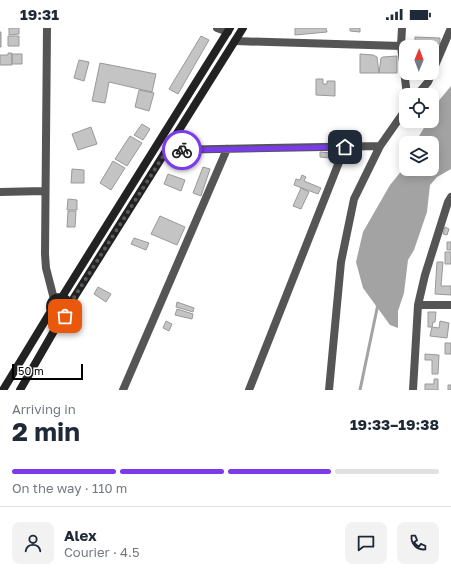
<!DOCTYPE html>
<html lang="en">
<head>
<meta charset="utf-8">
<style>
	body { margin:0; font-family:"Golos Text",sans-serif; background:#f2f2f3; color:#1f2937; height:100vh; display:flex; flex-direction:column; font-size:15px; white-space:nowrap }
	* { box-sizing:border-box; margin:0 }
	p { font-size:13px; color:#747a83 }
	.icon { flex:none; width:22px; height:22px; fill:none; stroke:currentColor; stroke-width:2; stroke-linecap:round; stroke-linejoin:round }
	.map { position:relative; height:362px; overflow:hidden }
	.details { display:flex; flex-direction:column; background:#fff; flex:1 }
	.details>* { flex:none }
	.needle { width:26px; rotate:1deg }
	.controls { position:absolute; left:399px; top:12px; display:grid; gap:8px }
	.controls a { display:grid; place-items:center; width:40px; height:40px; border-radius:8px; background:#fff; box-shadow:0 2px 10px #0003; font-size:20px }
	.scale { position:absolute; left:12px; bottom:10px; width:71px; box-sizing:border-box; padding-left:4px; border:2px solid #000; border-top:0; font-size:11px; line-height:14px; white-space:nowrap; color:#000; -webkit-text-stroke:3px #fff; paint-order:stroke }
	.pin { position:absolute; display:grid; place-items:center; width:34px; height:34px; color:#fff; margin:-17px; border-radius:8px; box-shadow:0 2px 6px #0006 }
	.courier { position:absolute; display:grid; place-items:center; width:40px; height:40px; margin:-20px; border:3px solid #7c3aed; border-radius:50%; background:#fff; color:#222; box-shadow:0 1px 5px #0007 }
	.head em { font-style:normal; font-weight:700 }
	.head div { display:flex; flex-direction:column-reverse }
	.head { display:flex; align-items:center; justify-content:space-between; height:68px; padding:0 12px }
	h1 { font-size:26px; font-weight:700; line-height:30px }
	.bar { display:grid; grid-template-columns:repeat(4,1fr); gap:6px 4px; align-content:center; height:48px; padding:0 12px }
	.bar i { height:5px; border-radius:3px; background:#e0e1e3 }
	.bar .current { background:#7c3aed }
	.bar p { grid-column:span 4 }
	.line { display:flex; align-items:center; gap:10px; padding:0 12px; border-top:1px solid #e0e1e3 }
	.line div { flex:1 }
	.round { display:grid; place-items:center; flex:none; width:42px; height:42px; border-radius:8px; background:#f2f2f3 }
	.status { display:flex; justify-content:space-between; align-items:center; height:28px; padding:0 20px; background:#fff; direction:ltr }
	.status svg { height:11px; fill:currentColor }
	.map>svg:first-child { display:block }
	.water { fill:#a3a3a3 }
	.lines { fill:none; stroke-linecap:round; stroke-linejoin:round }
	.stream { stroke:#a3a3a3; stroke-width:3 }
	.building { fill:#c4c4c4; stroke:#999 }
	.street { stroke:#555; stroke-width:8 }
	.secondary { stroke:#222; stroke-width:8 }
	.done { stroke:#595959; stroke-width:4; stroke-dasharray:0 7.2 }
	.route { stroke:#7c3aed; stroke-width:5 }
</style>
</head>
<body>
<div class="status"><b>19:31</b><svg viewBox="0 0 49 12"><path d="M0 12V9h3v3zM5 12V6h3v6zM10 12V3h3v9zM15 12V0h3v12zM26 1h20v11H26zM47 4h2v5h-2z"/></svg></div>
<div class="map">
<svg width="451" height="362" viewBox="0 0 451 362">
	<rect width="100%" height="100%" fill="#fff"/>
	<!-- water -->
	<path class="water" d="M451,58V141L437,149L430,157L427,184L414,222L408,232L404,265L398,283V300L390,297L363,260L356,234L363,204L390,157L403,141L406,131V141H432V115H415L428,93H432V81Z"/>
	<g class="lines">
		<!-- stream -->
		<path class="stream" d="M360,362L378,276"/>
	</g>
	<!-- building -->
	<path class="building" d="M9,0H19V6L9,7Z
		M295,0H326L327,4L295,7Z
		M350,0H360V4L350,3Z
		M0,4H1V19H0Z
		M8,8H19V18H8Z
		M201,8L209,12L178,66L169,61Z
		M415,9L440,10V16H422V19H415Z
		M8,25H12V37H0V27H8Z
		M12,26H22V36H12Z
		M360,26L373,27L377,29L379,45H360Z
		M397,28V45H379L381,30L383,29Z
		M79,32L89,34L84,53L74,50Z
		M100,35L156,46L152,64L109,54L105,75L92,73Z
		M316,51H323V56H327V53H335V68L316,67Z
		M139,62L154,65L149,83L135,79Z
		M142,96L150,101L143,112L134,107Z
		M91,99L97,116L78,122L72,106Z
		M130,108L142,115L127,138L115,131Z
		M320,124L331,125V130L320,129Z
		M187,128H194V135H187Z
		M179,129L185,130L178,141L174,138Z
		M113,133L125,140L111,162L100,155Z
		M203,139L210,141L201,168L193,165Z
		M72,141L84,142V155H71Z
		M168,146L185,152L181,163L164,156Z
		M302,147L306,149L304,153L321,160L318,166L294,157L296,151L300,152Z
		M301,160L309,164L301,181L293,178Z
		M68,171L77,172V182H67Z
		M68,183H76L75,199H67Z
		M160,188L185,199L177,217L151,206Z
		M445,199L449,201L447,207L443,206Z
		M134,210L149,215L146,222L131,216Z
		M447,214H451V222H447Z
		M445,224H451V236H445Z
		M437,234H443L441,258H451V267L435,266Z
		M98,259L111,266L106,274L94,266Z
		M177,274L194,280L193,284L176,279Z
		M177,281L193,286L192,291L175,287Z
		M428,284H436L435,294H433L432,299H428Z
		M166,293L172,296L169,303L163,300Z
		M440,293L449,295L447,310L430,308L432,299L439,300Z
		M445,315H451V326H445Z
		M425,326L439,327L438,346H432V332H425Z
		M434,351H438V362H425V356H434Z
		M448,357H451V362H448Z"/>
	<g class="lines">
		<!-- street -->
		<path class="street" d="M47,0L45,226L46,240L54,271
			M217,0L228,4
			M402,0L401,18L407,67
			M235,13L401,18
			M417,67L428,54L451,0
			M167,122L380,118
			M0,164L44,163
			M418,277H451
			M123,362L227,121
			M249,362L345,119
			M329,362L341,234L354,171L380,118L406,81
			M413,362L418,277L425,247L448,174L451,169"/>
		<!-- secondary -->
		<path class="secondary" d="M50 279a10 10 0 1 1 20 0a10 10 0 1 1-20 0Z
			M62,269L230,0
			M70,276L243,0
			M3,362L51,283
			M20,362L62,289"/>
	</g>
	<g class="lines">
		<!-- done -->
		<path class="done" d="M65,288L69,284L70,276L167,122H182"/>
		<!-- route -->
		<path class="route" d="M182,122L345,119"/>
	</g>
</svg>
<div class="controls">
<a><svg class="needle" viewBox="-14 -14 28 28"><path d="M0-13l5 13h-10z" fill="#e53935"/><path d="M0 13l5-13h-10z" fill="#747a83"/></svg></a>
<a><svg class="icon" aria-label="locate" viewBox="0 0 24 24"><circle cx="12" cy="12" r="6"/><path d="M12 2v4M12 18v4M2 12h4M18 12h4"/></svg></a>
<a><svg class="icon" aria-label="layers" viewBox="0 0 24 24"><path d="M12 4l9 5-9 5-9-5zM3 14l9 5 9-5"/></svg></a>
</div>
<div class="scale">50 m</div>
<div class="pin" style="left:65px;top:288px;background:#ea580c"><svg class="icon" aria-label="bag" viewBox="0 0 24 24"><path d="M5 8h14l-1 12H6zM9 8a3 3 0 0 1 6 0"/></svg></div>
<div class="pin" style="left:345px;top:119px;background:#1f2937"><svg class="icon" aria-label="home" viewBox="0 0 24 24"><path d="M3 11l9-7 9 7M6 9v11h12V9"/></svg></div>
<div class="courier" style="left:182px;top:122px"><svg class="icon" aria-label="bike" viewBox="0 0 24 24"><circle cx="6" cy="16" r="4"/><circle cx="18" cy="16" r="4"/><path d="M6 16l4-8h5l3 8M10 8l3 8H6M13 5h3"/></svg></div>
</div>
<section class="details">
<div class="head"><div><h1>2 min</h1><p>Arriving in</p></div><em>19:33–19:38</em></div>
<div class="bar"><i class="current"></i><i class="current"></i><i class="current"></i><i></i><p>On the way · 110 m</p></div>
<div class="line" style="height:72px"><a class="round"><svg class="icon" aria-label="person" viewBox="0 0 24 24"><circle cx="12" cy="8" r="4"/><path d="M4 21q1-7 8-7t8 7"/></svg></a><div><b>Alex</b><p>Courier · 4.5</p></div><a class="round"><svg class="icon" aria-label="chat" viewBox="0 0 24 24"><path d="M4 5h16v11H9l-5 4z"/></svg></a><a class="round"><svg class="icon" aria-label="phone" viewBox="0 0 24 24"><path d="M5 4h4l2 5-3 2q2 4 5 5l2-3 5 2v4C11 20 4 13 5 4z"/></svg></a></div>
</section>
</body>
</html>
